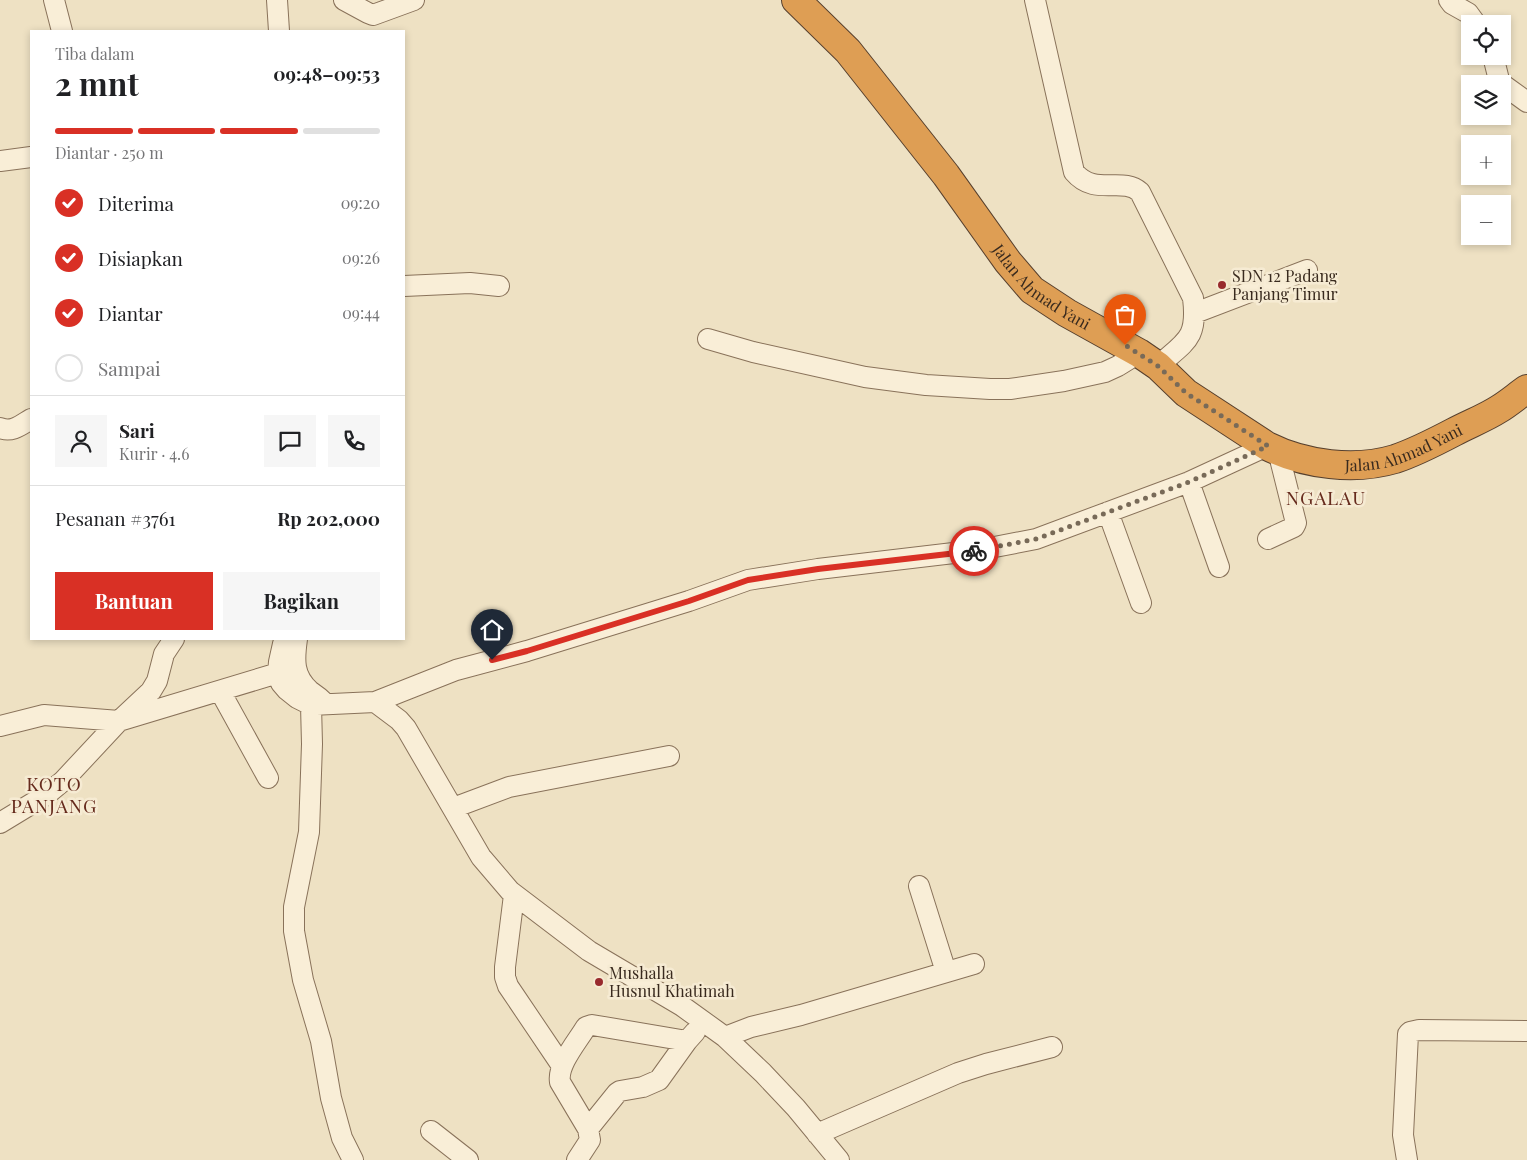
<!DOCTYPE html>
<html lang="id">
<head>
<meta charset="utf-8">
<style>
	body { margin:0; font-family:"Playfair Display",serif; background:#f6f6f6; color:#202124; height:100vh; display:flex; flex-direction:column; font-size:19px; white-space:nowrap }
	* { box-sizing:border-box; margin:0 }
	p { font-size:16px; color:#757577 }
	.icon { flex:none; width:28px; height:28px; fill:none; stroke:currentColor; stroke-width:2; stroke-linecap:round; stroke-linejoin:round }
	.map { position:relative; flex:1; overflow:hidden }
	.details { position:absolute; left:30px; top:30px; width:375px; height:610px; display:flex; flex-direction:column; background:#fff; border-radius:0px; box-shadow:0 2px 8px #0003 }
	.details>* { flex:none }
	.controls { position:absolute; left:1461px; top:15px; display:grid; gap:10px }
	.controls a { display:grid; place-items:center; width:50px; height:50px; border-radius:0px; background:#fff; box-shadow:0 2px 8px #0003; font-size:25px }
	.pin { position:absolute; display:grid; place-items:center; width:42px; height:42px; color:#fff; margin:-51px -21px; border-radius:50% 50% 50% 0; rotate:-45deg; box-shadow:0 0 5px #0007 }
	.pin .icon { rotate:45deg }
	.courier { position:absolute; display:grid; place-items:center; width:50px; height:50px; margin:-25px; border:4px solid #d93025; border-radius:50%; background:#fff; color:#222; box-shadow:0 1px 6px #0007 }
	.head em { font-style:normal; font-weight:700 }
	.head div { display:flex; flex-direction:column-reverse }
	.head { display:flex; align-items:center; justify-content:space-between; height:85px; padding:0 25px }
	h1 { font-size:32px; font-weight:700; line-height:38px }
	.bar { display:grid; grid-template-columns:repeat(4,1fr); gap:8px 5px; align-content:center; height:60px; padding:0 25px }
	.bar i { height:6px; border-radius:4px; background:#e0e0e0 }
	.bar .current { background:#d93025 }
	.bar p { grid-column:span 4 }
	.line { display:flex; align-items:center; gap:12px; padding:0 25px; border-top:1px solid #e0e0e0 }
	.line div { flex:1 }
	.round { display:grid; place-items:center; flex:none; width:52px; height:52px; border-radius:0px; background:#f6f6f6 }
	ol { padding:0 25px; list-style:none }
	li { display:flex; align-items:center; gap:15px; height:55px }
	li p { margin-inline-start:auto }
	li .icon { padding:5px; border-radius:50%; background:#d93025; color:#fff; stroke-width:4 }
	li:last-child { color:#757577 }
	li i { width:28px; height:28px; border:2px solid #e0e0e0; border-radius:50% }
	.button { display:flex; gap:10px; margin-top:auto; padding:10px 25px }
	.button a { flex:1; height:58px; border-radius:0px; background:#d93025; color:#fff; font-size:20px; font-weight:700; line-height:58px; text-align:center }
	.button a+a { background:#f6f6f6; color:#202124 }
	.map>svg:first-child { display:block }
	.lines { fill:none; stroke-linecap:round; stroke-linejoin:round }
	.minor-casing { stroke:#89725a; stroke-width:22 }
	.highway-casing { stroke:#57402e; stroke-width:30 }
	.minor { stroke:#f9eed7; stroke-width:20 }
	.highway { stroke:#de9e54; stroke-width:28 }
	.done { stroke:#786a58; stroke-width:5; stroke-dasharray:0 9 }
	.route { stroke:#d93025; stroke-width:6 }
	.poi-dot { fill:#982a2d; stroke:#f6ebd3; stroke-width:2 }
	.labels { text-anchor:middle; stroke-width:5; stroke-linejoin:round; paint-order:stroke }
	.poi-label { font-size:16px; fill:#392a1e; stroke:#f6ebd3; text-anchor:start }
	.street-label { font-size:16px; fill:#392a1e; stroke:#f6ebd3 }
	.quarter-label { font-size:19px; letter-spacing:1px; fill:#662b1d; stroke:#f6ebd3 }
</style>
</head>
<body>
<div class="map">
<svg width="1527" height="1160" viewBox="0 0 1527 1160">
	<rect width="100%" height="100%" fill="#eee1c3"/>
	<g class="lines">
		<defs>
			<path id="minor" d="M54,0L62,31
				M277,0L279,31
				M344,0L368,13L373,15L414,0
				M1035,0L1074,172C1095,197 1122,176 1140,192L1193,298C1198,339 1186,341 1158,366
				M1449,0L1452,4L1468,13L1476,24
				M1493,56L1499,80L1502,84
				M1502,84L1527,102
				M0,161L31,157
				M404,286L470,283L499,286
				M1195,313L1307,270
				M708,339L753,352L865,377L926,385L990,389H1010L1064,381L1105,372L1118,366L1139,353
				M0,428C12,433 21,425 31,419
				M1189,482L1219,567
				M1108,512L1141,603
				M1268,539L1294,527L1296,523L1278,451
				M286,639L283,644L279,662L278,673L281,683L287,690L297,698L311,705L375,702L456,670L527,651L689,601L748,580L818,569L979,550L1036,539L1189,482L1267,446
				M297,639C294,660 293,676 310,691C316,695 321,699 326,704
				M220,691L268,778
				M375,702L399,720L406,728L481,857L510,891L589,951L682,1006L725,1037L763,1073L796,1108L839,1160
				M311,705L312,744L309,832L294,907V931L303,980L321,1041L331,1098L342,1138L353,1160
				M0,726L44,715L119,721L278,673
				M453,808L509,787L669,756
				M0,823L46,795L63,781L119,721L151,691L157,681L164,654L174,639
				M919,886L946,972
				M514,895L505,967V977L508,986L562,1066
				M725,1037L751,1027L801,1015L974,964
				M588,1129L560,1082C557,1065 577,1042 586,1027L592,1025L687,1041
				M431,1131L468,1160
				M817,1134L958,1073L986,1064L1052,1047
				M577,1160L590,1140L588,1129L617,1093L620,1091L643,1087L659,1080L687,1041L695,1032
				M1407,1160L1403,1135L1408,1034L1410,1032L1419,1030L1527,1031"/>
			<g id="highway">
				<path id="s1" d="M796,0L848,51L946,175L1008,262L1032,290L1067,313L1139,353L1158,366L1186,393L1267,446C1305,465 1355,471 1395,459C1416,452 1435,442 1454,432C1469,424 1485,418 1499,409C1509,403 1518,395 1527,389"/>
			</g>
		</defs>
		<!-- minor casing -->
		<use href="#minor" class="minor-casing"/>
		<!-- highway casing -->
		<use href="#highway" class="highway-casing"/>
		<!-- minor -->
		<use href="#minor" class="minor"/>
		<!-- highway -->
		<use href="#highway" class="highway"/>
	</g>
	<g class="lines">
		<!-- done -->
		<path class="done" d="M974,551L1036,539L1189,482L1268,446L1186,393L1158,366L1125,345"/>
		<!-- route -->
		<path class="route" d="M492,660L527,651L689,601L748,580L818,569L974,551"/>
	</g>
	<!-- markers -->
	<g class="poi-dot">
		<circle cx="1222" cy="285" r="5"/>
		<circle cx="599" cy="982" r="5"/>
	</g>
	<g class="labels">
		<!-- poi labels -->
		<g class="poi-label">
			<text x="1232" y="282">SDN 12 Padang<tspan x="1232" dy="18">Panjang Timur</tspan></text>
			<text x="609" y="979">Mushalla<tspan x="609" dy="18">Husnul Khatimah</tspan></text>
		</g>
		<!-- street labels -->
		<g class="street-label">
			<text dy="6" stroke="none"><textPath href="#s1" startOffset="380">Jalan Ahmad Yani</textPath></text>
			<text dy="6" stroke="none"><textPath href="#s1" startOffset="800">Jalan Ahmad Yani</textPath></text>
		</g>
		<!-- quarter labels -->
		<g class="quarter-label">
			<text x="1326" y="505">NGALAU</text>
			<text x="54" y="791">KOTO<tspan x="54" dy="22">PANJANG</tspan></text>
		</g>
	</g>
</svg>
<div class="controls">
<a><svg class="icon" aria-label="locate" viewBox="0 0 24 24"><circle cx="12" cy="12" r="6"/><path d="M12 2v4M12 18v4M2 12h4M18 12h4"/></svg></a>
<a><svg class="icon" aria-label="layers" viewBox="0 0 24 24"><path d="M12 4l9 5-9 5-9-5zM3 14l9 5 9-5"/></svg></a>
<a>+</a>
<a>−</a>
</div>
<div class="pin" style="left:1125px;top:345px;background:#ea580c"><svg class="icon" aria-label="bag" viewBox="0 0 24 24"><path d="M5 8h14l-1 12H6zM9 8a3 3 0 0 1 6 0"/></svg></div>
<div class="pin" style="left:492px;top:660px;background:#1f2937"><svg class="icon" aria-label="home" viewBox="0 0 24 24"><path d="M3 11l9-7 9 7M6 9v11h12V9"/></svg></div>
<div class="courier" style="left:974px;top:551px"><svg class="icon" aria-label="bike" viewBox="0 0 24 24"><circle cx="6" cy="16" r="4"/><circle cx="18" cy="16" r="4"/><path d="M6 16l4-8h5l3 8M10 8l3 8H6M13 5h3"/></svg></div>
<section class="details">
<div class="head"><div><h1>2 mnt</h1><p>Tiba dalam</p></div><em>09:48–09:53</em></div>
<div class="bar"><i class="current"></i><i class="current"></i><i class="current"></i><i></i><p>Diantar · 250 m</p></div>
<ol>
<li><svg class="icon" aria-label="check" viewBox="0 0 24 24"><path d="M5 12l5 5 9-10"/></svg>Diterima<p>09:20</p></li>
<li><svg class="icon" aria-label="check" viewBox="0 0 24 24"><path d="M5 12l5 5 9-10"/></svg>Disiapkan<p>09:26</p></li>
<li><svg class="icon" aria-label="check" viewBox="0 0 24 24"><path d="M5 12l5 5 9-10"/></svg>Diantar<p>09:44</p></li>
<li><i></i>Sampai</li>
</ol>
<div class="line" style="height:90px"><a class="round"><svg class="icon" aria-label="person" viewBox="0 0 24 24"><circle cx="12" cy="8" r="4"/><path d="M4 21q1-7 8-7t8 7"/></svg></a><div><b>Sari</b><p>Kurir · 4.6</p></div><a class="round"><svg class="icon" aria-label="chat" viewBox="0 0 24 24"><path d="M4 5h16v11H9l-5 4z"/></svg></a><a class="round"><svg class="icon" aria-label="phone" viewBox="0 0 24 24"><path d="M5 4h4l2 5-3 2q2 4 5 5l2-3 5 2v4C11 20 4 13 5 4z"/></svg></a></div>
<div class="line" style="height:65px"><div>Pesanan #3761</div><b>Rp 202,000</b></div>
<div class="button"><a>Bantuan</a><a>Bagikan</a></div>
</section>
</div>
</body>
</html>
